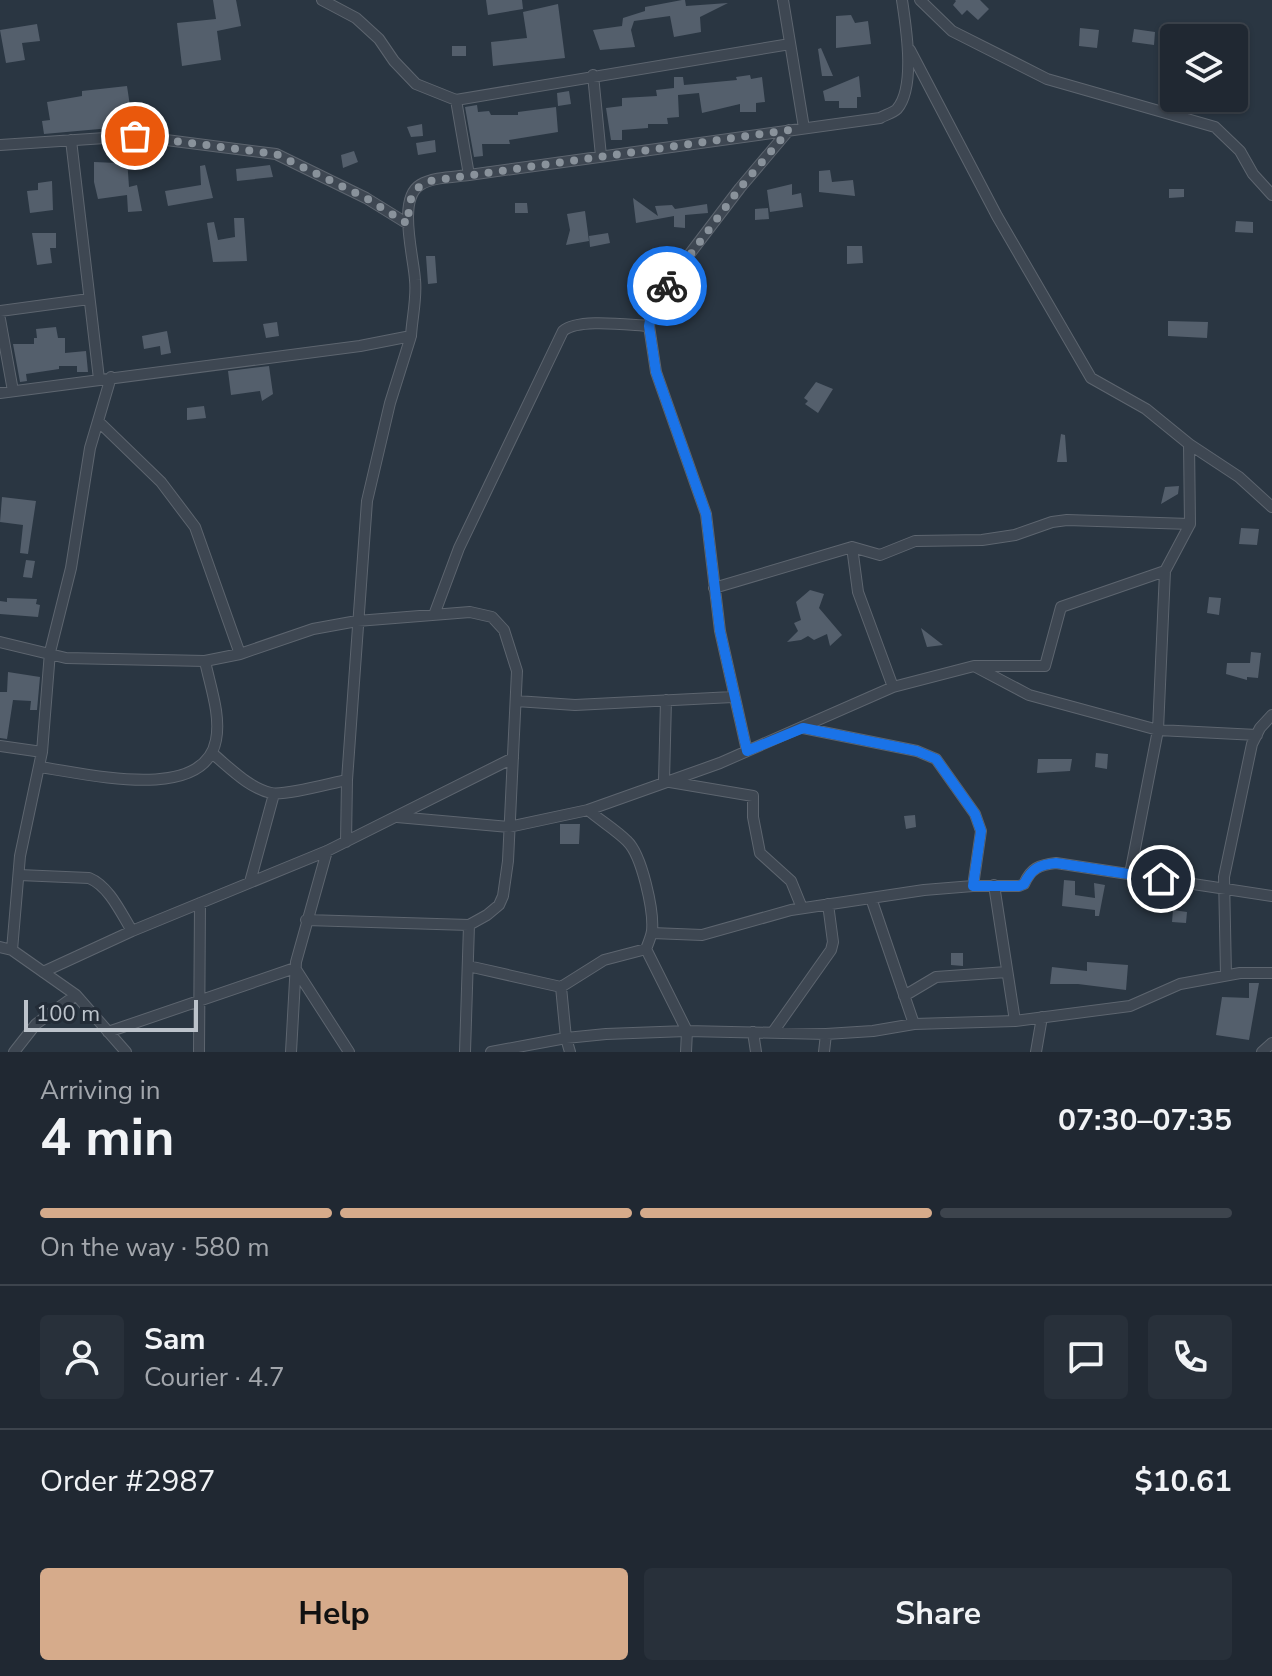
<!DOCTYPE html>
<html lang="en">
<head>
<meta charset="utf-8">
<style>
	body { margin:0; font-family:"Nunito Sans",sans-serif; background:#28303a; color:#f1f3f6; height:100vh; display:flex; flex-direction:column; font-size:30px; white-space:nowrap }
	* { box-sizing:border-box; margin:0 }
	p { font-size:26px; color:#a2a6ac }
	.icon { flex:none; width:44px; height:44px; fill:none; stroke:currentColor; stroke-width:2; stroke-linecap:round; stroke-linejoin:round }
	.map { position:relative; height:1052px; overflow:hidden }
	.drawer { display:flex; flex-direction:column; background:#202832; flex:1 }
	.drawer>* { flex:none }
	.tools { position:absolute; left:1160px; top:24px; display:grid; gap:16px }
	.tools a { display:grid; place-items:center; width:88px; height:88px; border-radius:8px; background:#202832; box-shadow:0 2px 6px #0004,0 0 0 2px #3d444d; font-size:40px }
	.scale { position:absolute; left:24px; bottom:20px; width:174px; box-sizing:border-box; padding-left:8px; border:4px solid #bcc3cb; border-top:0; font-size:22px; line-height:28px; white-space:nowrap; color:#bcc3cb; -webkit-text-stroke:6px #232c37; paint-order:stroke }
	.pin { position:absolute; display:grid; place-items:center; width:68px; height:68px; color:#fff; margin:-34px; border:4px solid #fff; border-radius:50%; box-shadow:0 2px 8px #0007 }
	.courier { position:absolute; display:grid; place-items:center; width:80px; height:80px; margin:-40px; border:6px solid #1a73e8; border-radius:50%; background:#fff; color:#222; box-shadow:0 2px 10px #0007 }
	.summary em { font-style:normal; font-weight:700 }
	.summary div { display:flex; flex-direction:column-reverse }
	.summary { display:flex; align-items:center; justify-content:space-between; height:136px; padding:0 40px }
	h1 { font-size:52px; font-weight:700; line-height:60px }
	.bar { display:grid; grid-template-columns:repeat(4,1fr); gap:12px 8px; align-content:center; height:96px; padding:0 40px }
	.bar i { height:10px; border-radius:6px; background:#3d444d }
	.bar .selected { background:#d6ab8b }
	.bar p { grid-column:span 4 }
	.line { display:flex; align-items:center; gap:20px; padding:0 40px; border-top:2px solid #3d444d }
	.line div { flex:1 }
	.round { display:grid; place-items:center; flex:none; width:84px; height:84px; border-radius:8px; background:#28303a }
	.button { display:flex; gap:16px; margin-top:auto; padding:16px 40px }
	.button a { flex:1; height:92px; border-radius:8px; background:#d6ab8b; color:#111; font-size:32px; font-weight:700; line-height:92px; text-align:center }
	.button a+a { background:#28303a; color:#f1f3f6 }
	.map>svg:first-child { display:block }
	.building { fill:#545f6c }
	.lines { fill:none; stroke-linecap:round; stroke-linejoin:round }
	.minor-casing { stroke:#5d656f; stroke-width:12 }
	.minor { stroke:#3e4752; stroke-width:10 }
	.done { stroke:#89929b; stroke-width:8; stroke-dasharray:0 14.4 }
	.route { stroke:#1a73e8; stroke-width:10 }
</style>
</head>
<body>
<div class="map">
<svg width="1272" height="1052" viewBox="0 0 1272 1052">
	<rect width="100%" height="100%" fill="#2a3642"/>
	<!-- building -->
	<path class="building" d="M213,0H236L241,26L217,31L221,60L182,66L177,23L216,19Z
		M486,0H522L523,9L488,15Z
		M682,0H685L686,6L728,3L700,17L701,32L674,37L670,16L634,21L631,30L635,47L600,50L593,30L622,26L623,18L645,11V7Z
		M955,0H980L989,9L978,20L967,10L962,15L953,5L956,1Z
		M558,4L565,58L493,66L491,42L527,38L523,12Z
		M851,15L855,23L868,21L871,44L836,48V16Z
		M37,24L40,41L22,43L25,60L6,63L0,30Z
		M1080,28L1099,30L1097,48L1079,46Z
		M1134,29L1155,32L1154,45L1132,42Z
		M452,46H466V56H452Z
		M821,48L833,76H822L818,49Z
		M750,75L751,79L762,77L765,102L756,103V112H740V104L702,113L699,93L678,95L679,117L667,118L668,124H648V128L622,130V140H611L606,108L622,106V98L657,96L656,90L674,88V77H683L684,85L737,80L736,77Z
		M859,76L861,97H857V108H839V101H825L823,91Z
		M127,86L133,126L44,134L42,121L50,120L47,102L82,96V91Z
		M569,91L571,104L558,106L557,93Z
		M477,105L478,112L489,111L491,115H518V112L556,107L558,132L509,140L510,144H482L483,156L474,157L465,107Z
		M422,124L423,136L411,137L407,127Z
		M435,140L436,152L418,155L416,143Z
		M354,151L358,162L343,168L341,155Z
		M127,158L129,187L137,185L142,211L128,212L127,195L98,199L94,182V162L117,163L116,160Z
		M205,165L213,198L168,206L165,191L201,185L200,166Z
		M270,165L273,177L237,181L236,169Z
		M830,170L832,182L853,180L855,196L819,192V171Z
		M52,181L53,210L30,213L27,191L38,190V183Z
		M792,184V195L801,193L803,207L770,212L767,190Z
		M1169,189H1184V197L1169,198Z
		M633,198L658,216L655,206L672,205L675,209L707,204L708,213L685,215V228L674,227V216L636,223Z
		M515,203H527L528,213H515Z
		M768,208L769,219L755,220V209Z
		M585,211L589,241L566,245L570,230L567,214Z
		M234,218H244L247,261L213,262L207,223L214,222L218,240L235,237Z
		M1236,221L1253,222V233L1235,232Z
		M32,233H56V248H50L52,263L37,265Z
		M608,233L610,243L590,247L589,236Z
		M847,246H862L863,263L847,264Z
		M426,256H435L437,283L428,284Z
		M1168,321L1208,322L1207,338L1168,336Z
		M277,322L279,336L266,338L263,324Z
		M56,327L58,338H65V353L86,351L88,372H77V366H59V369L26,374L27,381L20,382L13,344H34V338H37L36,329Z
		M167,331L171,353L161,355L160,346L144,349L142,336Z
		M269,366L273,394L262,401L260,391L231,395L228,371Z
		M816,382L833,389L818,413L805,404L808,401L804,398Z
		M204,406L206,418L187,420V408Z
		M1061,434L1065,435L1067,462H1057Z
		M1179,486L1178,494L1161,504L1165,487Z
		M2,497L36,501L28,554L20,553L23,525L0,522Z
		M1241,528L1259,529L1257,545L1239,544Z
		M26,560L35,561L32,578L23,577Z
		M810,590L824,594L819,608L842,635L830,646L827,634L814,640L808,636L801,640L787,642L798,631L794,623L801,620L796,602Z
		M1209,597L1221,598L1219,615L1207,613Z
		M7,598L37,599L36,604L40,605L38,617L0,614V601L7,602Z
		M921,628L943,645L927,647Z
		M1251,652L1261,653L1258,678L1247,677V680L1226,674L1227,663H1250Z
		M8,672L40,677L37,710H30L31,701L13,700L7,739L0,738V692H7Z
		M1096,753L1108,754L1107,769L1095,767Z
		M1038,759H1072L1070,771L1037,773Z
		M915,815L916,827L906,829L904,816Z
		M560,824H580L579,844H560Z
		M1064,880L1075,881V895L1095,898L1094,883L1105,885L1099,916H1095V910L1062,906Z
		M1173,910L1187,912L1186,923L1172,922Z
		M951,953H963V966L951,965Z
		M1087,962L1128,965L1126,990L1078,984H1050L1052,967L1087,971Z
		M1249,983H1259L1249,1040L1216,1035L1222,997L1249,998Z"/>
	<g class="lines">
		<defs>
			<path id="minor" d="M322,0L356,18L379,39L394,61L416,84L456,100L790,44
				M783,0L804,128
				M920,0L952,31L1047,79L1215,127L1240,151L1253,174L1272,195
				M910,50L997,216L1091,378L1146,409L1189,444L1190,524L1165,571L1158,730L1130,874
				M593,75L601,156
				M456,100L469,175
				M71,140L99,379
				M0,145L135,136L276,154L366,198L408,224
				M0,311L89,299
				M0,319L13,391
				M0,393L360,346L411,336C412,318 417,298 415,280C414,258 397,199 420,185C433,177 454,177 469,175L880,118C885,115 893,113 897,109C916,87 906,27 902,0
				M98,421L161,482L195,527L240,654
				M1189,444L1239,477L1272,507
				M852,547L858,592L893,687
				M714,588L852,547L880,555L915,541L982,540L1015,535L1052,522L1067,520L1190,524
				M434,615L459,548L563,331C578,318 628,325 649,326
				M0,642L66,658L205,661L240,654L313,629L357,621L470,612L492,617L504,630L517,671L508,861L503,896L499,905L487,915L469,925L306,920
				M976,667L1029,695L1158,730L1257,735
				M666,700L664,781L753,796V817L760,853L791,881L802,908
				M516,701L575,705L733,697
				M803,728L917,751L936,759L975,814L981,831L973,886
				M0,746L42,752
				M747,751L720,631L706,514L656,372L649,326L652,310L676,272L740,188L789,130
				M213,754C230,768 249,788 271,793C285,796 331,783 347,780
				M39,767C85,773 204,804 216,740C221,715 210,686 205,661
				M588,810L720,763L893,687L974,666H1045L1061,607L1165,571
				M397,817L509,827L588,810C601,821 616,830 627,841C642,855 654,911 652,931C651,937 648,944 646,949L687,1031L686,1052
				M346,842L347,780L367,501L390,403L411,336
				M19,875L89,878C109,886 121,913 132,931
				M250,882L274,794
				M994,885L1015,1021
				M871,898L914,1024
				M652,933L702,935L791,910L924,890L973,886H1019L1024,884C1031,868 1039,865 1056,863L1272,896
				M0,947L12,950L76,995L126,1052
				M12,950L20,856L42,752L50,652L71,568L90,448L111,377
				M468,966L561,987L604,960L646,949
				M43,972L132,931L327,851L513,758
				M1226,975L1224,877L1252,744L1260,728L1272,715
				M561,987L566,1038L570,1052
				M904,996L936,977L1007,972
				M108,1032L295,968L349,1052
				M753,1032L756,1052
				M773,1032L831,950L833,942L828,904
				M14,1052L36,1024L76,995
				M199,1052L200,903
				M291,1052L296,962L327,851
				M465,1052L469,925
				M491,1052L566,1038L606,1034L687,1031L826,1034L873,1031L914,1024L1015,1021L1130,1006L1180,984L1240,973H1272
				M824,1052L826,1034
				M1036,1052L1042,1017
				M1262,1052L1272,1043"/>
		</defs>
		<!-- minor casing -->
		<use href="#minor" class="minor-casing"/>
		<!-- minor -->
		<use href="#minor" class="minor"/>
	</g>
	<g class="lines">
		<!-- done -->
		<path class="done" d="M135,136L276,154L366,198L408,224C409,203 409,189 430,181L789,130L740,188L667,286"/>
		<!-- route -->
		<path class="route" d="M667,286L652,310L649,326L656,372L706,514L720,631L747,751L803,728L917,751L936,759L975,814L981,831L973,886H1019L1024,884C1032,868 1039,865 1056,863L1161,879"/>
	</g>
</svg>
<div class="tools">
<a><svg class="icon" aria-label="layers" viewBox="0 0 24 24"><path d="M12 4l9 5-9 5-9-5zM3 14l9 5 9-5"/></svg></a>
</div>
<div class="scale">100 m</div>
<div class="pin" style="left:135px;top:136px;background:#ea580c"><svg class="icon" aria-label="bag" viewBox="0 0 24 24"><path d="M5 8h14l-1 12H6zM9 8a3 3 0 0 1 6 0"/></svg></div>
<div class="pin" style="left:1161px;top:879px;background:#1f2937"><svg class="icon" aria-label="home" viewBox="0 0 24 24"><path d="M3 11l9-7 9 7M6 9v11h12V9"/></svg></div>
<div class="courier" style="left:667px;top:286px"><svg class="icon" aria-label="bike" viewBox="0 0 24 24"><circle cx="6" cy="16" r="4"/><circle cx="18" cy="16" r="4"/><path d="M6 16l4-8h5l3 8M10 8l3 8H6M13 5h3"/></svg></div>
</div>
<section class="drawer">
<div class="summary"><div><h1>4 min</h1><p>Arriving in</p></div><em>07:30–07:35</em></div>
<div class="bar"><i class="selected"></i><i class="selected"></i><i class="selected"></i><i></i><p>On the way · 580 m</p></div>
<div class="line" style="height:144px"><a class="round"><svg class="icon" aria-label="person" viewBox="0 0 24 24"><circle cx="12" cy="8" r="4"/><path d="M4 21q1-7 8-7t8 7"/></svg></a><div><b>Sam</b><p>Courier · 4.7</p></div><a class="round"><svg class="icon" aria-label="chat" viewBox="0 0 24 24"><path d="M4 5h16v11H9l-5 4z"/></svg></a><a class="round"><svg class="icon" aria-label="phone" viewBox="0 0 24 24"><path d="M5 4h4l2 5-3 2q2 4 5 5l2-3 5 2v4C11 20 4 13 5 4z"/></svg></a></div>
<div class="line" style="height:104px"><div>Order #2987</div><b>$10.61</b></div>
<div class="button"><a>Help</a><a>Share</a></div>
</section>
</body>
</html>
